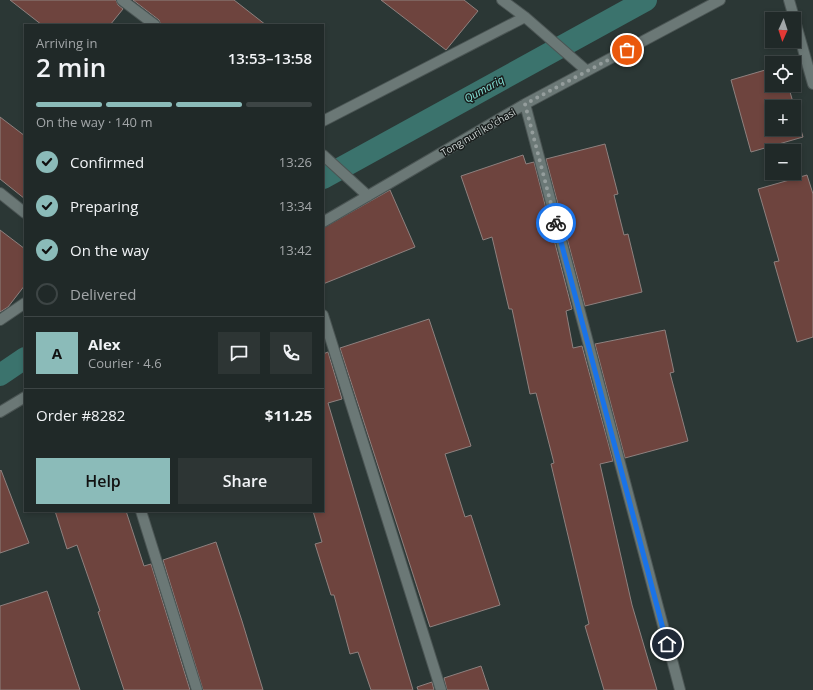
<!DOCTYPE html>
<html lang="en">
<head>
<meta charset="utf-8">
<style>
	body { margin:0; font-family:"Open Sans",sans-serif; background:#2d3534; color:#f1f3f6; height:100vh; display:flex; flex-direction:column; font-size:15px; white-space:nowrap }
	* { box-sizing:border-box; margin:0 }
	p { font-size:13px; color:#a2a6a8 }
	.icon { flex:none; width:22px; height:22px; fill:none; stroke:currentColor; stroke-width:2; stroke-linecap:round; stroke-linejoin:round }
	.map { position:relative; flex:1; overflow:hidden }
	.panel { position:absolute; left:24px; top:24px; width:300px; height:488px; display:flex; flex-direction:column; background:#202928; border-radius:0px; box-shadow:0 2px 6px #0003,0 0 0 1px #3d4545 }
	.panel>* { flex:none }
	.needle { width:26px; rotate:183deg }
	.controls { position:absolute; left:765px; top:12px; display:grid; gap:8px }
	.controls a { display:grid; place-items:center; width:36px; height:36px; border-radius:0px; background:#202928; box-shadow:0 2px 6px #0003,0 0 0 1px #3d4545; font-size:20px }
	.pin { position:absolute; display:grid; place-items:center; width:34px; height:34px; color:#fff; margin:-17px; border:2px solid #fff; border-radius:50%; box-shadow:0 1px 4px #0007 }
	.courier { position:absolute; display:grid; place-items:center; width:40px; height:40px; margin:-20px; border:3px solid #1a73e8; border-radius:50%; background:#fff; color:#222; box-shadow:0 1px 5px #0007 }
	.summary em { font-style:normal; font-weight:600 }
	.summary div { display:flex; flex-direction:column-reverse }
	.summary { display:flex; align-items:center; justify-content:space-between; height:68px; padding:0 12px }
	h1 { font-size:26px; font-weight:600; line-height:30px }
	.bar { display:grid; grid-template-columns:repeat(4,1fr); gap:6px 4px; align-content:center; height:48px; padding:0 12px }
	.bar i { height:5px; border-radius:3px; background:#3d4545 }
	.bar .active { background:#8bbbb9 }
	.bar p { grid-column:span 4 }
	.line { display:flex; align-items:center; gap:10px; padding:0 12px; border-top:1px solid #3d4545 }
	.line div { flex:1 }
	.round { display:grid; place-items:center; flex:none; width:42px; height:42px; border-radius:0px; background:#2d3534 }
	ol { padding:0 12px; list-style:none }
	li { display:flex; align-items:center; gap:12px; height:44px }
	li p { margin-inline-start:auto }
	li .icon { padding:4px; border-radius:50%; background:#8bbbb9; color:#111; stroke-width:4 }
	li:last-child { color:#a2a6a8 }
	li i { width:22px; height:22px; border:2px solid #3d4545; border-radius:50% }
	.cta { display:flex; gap:8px; margin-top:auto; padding:8px 12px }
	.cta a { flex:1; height:46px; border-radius:0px; background:#8bbbb9; color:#111; font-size:16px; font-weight:600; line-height:46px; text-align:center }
	.cta a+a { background:#2d3534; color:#f1f3f6 }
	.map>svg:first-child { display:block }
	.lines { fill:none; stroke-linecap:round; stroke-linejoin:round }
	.canal { stroke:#3b736d; stroke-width:22 }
	.building { fill:#6e443e; stroke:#8e817f; fill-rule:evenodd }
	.minor-casing { stroke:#4b5554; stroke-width:12 }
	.minor { stroke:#6b7876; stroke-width:10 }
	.done { stroke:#949d9c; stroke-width:4; stroke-dasharray:0 7.2 }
	.route { stroke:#1a73e8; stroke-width:5 }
	.labels { text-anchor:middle; stroke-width:3; stroke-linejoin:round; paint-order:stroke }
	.street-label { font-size:10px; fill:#cdd4d3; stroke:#181d1c }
	.water-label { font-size:11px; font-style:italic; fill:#84e1d6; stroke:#181d1c }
</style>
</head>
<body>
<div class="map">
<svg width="813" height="690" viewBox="0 0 813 690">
	<rect width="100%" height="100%" fill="#2b3735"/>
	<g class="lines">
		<!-- canal -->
		<path class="canal" d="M323,178L646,0
			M0,375L25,358"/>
	</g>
	<!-- building -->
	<path class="building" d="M10,0H116L118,5L123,9L110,25H42Z
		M133,0H234L266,25H161L159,20Z
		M381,0H464L478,11L446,50Z
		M772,68V85H788L803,137L751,152L731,80ZM772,107H794V129H772Z
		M0,117L25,136V199L0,179Z
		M605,144L618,194L614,195L624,235L628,234L642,292L585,306L546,159Z
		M523,155L526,164L534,162L572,309L566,311L573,348L582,346L613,461L600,464L632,605L657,690H604L585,626L589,624L551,464L554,463L536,393L530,394L512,309H509L492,237L483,240L461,176Z
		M807,175L813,194V337L797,342L774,262L779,261L758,189Z
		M390,190L415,247L323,284V228Z
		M0,230L25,249V285L8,307L0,312Z
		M429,319L471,446L445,454L465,517L471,515L500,605L430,627L340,348Z
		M665,330L674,372L670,373L688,441L625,458L595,344Z
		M328,352L342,399L328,403L413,690H371L358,652L350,654L334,595H331L315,544L322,542L313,511H323V354Z
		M1,470L29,543L0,553V471Z
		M55,511H126L144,566L151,564L190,690H124L98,612L100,611L77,545L67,549Z
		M216,542L242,621L263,690H203L163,560Z
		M47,591L80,690H0V606Z
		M481,666L489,690H447L444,678Z
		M432,682L434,690H418L417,687Z"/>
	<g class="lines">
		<defs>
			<path id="minor" d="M122,0L155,25
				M502,0L525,17L587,71
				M789,0L813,84
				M525,104L680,690
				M323,121L525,17
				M323,155L368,196
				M0,193L25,213
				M323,222L525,104L720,0
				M323,315L441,690
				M0,320L25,303
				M0,412L25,397
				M141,511L197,690"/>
		</defs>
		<!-- minor casing -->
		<use href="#minor" class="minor-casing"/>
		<!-- minor -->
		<use href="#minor" class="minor"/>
	</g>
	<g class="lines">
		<!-- done -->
		<path class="done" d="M556,223L525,104L627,50"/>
		<!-- route -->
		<path class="route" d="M556,223L667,644"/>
	</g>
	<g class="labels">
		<!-- street labels -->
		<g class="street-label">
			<text transform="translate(478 132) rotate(-30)" y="4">Tong nuri ko'chasi</text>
		</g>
		<!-- water labels -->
		<g class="water-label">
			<text transform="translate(484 89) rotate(-29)" y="4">Qumariq</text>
		</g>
	</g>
</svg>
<div class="controls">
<a><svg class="needle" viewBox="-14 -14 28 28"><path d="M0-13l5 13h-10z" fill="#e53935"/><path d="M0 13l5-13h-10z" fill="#a2a6a8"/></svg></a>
<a><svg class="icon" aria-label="locate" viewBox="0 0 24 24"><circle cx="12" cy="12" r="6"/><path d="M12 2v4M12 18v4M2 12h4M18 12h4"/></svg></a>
<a>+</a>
<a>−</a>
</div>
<div class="pin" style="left:627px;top:50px;background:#ea580c"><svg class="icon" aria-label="bag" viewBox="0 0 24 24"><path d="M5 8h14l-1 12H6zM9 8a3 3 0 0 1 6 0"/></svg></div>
<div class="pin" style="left:667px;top:644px;background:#1f2937"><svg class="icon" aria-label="home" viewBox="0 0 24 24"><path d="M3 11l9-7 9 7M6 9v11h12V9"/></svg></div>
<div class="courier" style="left:556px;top:223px"><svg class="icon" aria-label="bike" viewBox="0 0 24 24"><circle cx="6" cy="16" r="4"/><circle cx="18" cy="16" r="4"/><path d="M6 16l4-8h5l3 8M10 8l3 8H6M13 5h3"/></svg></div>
<section class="panel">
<div class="summary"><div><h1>2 min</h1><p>Arriving in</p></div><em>13:53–13:58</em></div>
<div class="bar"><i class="active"></i><i class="active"></i><i class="active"></i><i></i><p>On the way · 140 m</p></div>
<ol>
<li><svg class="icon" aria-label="check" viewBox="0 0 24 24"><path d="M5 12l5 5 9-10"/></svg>Confirmed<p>13:26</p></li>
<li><svg class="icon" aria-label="check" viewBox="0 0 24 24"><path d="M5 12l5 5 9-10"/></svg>Preparing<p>13:34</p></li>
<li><svg class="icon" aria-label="check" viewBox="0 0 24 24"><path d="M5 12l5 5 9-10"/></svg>On the way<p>13:42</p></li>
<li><i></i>Delivered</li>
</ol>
<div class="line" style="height:72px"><b class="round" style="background:#8bbbb9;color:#111">A</b><div><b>Alex</b><p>Courier · 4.6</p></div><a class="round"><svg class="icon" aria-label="chat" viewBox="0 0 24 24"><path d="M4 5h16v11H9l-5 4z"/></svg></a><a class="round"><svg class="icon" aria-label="phone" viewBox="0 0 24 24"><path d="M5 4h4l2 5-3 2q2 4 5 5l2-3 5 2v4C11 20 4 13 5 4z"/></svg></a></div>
<div class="line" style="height:52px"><div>Order #8282</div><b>$11.25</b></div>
<div class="cta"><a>Help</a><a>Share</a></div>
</section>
</div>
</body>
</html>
